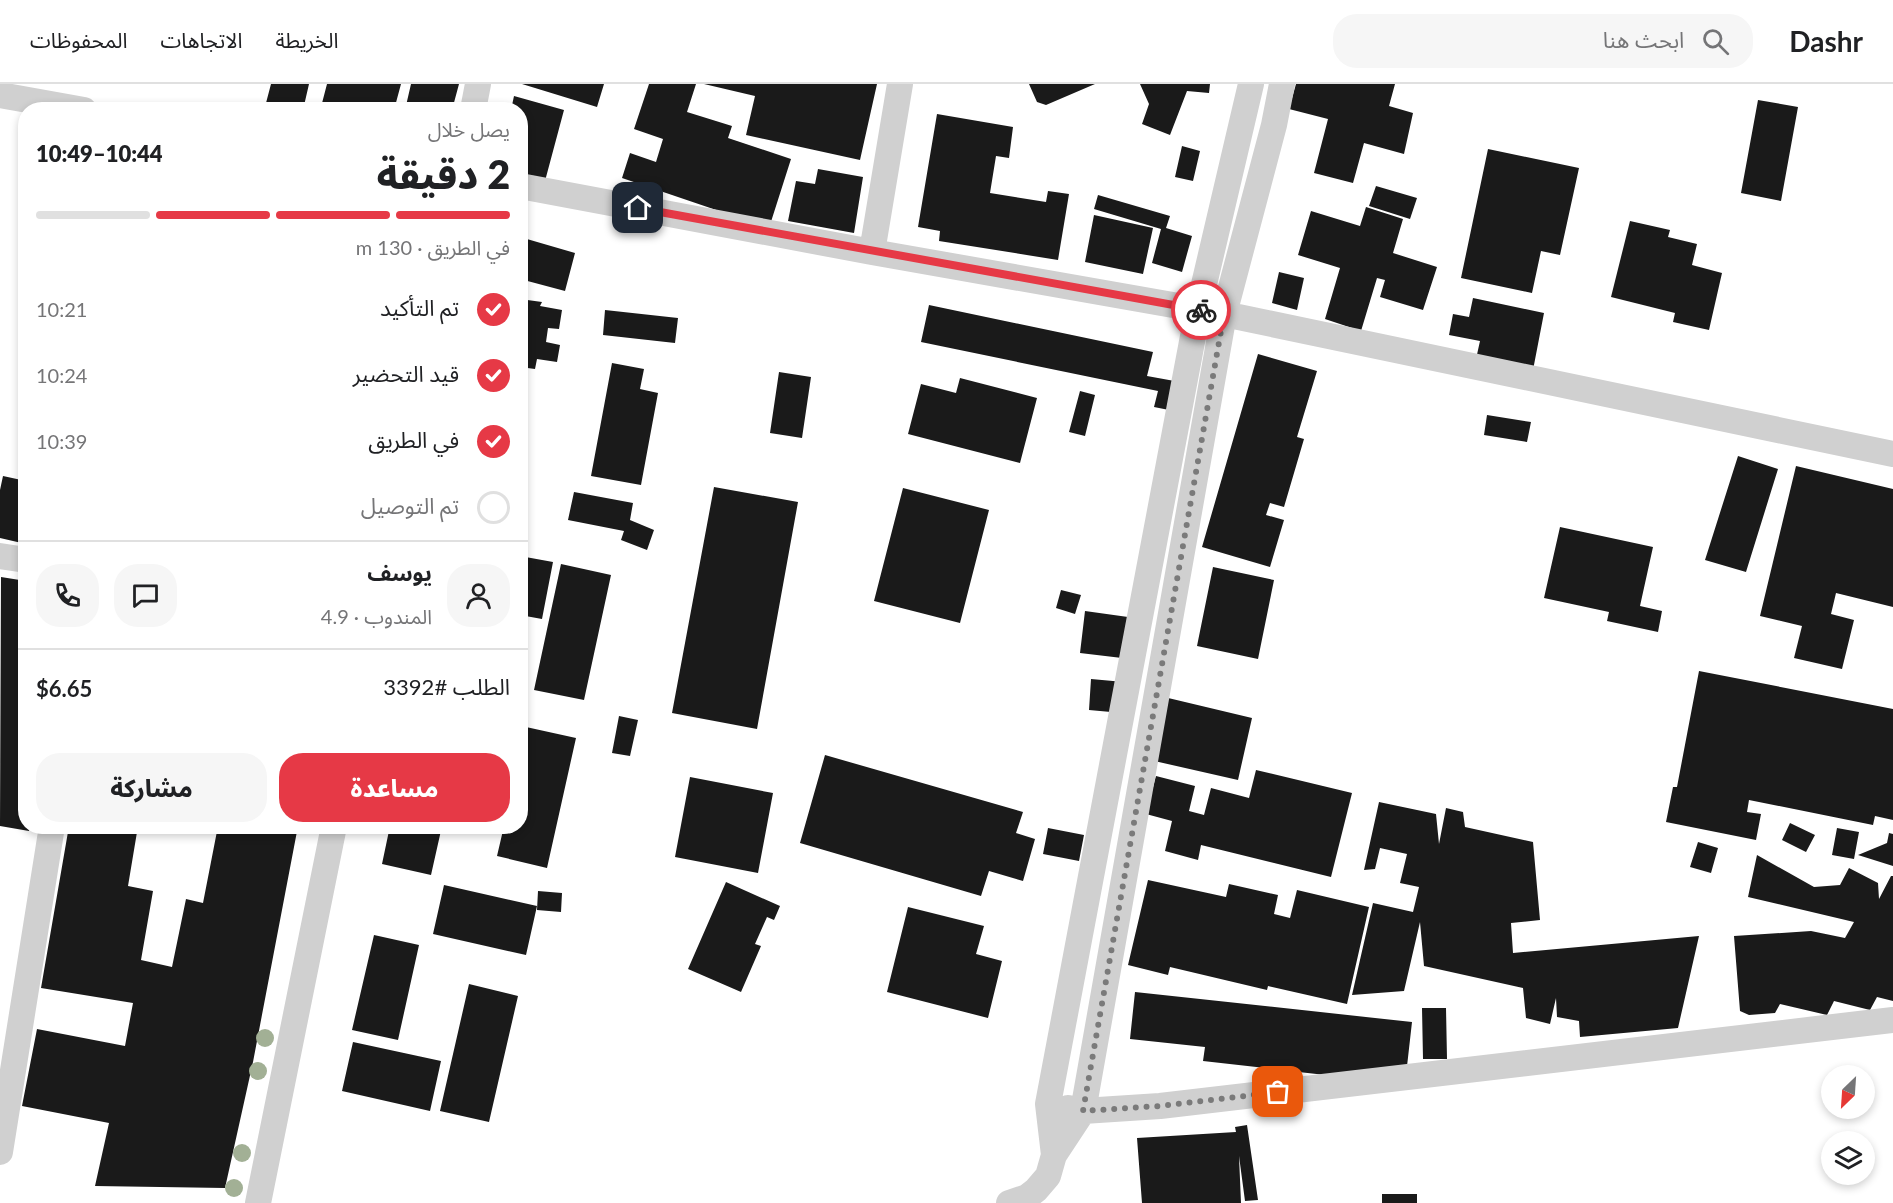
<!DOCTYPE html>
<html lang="ar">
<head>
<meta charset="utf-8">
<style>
	body { margin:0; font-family:Lato,"Noto Sans Arabic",sans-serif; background:#f6f6f6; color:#202124; direction:rtl; height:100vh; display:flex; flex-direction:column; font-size:22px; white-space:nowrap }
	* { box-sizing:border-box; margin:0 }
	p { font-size:20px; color:#757577 }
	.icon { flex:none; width:33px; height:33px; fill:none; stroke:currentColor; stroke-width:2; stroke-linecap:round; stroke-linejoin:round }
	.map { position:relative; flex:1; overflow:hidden; direction:ltr }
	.sheet { position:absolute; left:18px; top:18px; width:510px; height:732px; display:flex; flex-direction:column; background:#fff; border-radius:24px; box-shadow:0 3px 9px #0003; direction:rtl }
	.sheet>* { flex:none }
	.needle { width:39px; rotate:205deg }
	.tools { position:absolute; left:1821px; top:981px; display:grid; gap:12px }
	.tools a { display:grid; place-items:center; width:54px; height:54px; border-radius:50%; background:#fff; box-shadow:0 3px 9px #0003; font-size:30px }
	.pin { position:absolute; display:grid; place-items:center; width:51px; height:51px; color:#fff; margin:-26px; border-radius:12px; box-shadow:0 3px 9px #0006 }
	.courier { position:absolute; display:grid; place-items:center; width:60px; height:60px; margin:-30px; border:4px solid #e63946; border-radius:50%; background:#fff; color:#222; box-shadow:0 2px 8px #0007 }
	.head em { font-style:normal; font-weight:800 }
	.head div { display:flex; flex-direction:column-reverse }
	.head { display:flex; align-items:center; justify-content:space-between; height:102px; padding:0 18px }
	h1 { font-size:39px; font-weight:800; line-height:45px }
	.bar { display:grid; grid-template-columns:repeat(4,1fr); gap:9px 6px; align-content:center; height:72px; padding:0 18px }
	.bar i { height:8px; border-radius:4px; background:#e0e0e0 }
	.bar .active { background:#e63946 }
	.bar p { grid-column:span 4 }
	.line { display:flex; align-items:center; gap:15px; padding:0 18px; border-top:2px solid #e0e0e0 }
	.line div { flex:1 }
	.round { display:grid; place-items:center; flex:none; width:63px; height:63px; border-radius:24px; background:#f6f6f6 }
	ol { padding:0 18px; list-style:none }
	li { display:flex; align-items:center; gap:18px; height:66px }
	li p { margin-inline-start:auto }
	li .icon { padding:6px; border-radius:50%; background:#e63946; color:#fff; stroke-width:4 }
	li:last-child { color:#757577 }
	li i { width:33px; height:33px; border:3px solid #e0e0e0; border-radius:50% }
	.button { display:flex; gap:12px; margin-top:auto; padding:12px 18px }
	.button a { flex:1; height:69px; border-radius:24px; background:#e63946; color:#fff; font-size:24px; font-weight:800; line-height:69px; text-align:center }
	.button a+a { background:#f6f6f6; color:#202124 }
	header { display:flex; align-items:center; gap:36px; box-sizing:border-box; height:84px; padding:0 30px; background:#fff; border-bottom:2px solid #e0e0e0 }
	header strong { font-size:28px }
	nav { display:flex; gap:33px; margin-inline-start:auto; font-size:21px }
	.search { width:420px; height:54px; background:#f6f6f6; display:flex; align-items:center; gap:15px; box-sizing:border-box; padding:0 21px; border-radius:24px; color:#757577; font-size:22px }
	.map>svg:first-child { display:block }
	.building { fill:#1a1a1a }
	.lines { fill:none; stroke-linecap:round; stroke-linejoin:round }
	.minor { stroke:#d0d0d0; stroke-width:26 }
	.tree { fill:#a2b095 }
	.done { stroke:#7a7a7a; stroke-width:6; stroke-dasharray:0 10.8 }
	.route { stroke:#e63946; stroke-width:8 }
</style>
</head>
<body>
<header>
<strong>Dashr</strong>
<div class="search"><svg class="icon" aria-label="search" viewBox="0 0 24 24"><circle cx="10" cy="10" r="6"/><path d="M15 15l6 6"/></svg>ابحث هنا</div>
<nav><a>الخريطة</a><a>الاتجاهات</a><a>المحفوظات</a></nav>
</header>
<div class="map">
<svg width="1893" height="1119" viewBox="0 0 1893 1119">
	<rect width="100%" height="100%" fill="#fff"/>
	<!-- building -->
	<path class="building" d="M271,0H309L303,26H292L266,19Z
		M327,0H401L394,26H332L321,23Z
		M411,0H459L452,26H405Z
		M522,0H604L597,23Z
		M649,0H696L687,28L732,42L728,54L791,75L769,144L622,94L630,69L656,78L663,55L634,45Z
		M704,0H877L860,76L746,51L755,12Z
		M1029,0H1095L1046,21L1037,18Z
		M1140,0H1210L1209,9L1187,7L1170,51L1142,40L1149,20Z
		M1296,0H1395L1389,22L1413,29L1404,70L1364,59L1353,99L1314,89L1328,35L1289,25Z
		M514,12L564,26L545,97L520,90V26H511Z
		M1758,16L1798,23L1781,117L1741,109Z
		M937,30L1013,43L1009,74L996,72L990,109L1046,118L1048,107L1069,110L1058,176L939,157L940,147L918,143Z
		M1182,62L1200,67L1193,97L1175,93Z
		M1488,65L1579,84L1560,171L1541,167L1532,209L1461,194Z
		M818,85L863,93L854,149L788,137L796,97L815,100Z
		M1376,102L1417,114L1410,135L1369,122Z
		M1098,111L1170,132L1166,144L1192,152L1182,188L1152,179L1161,145L1094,125Z
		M1366,123L1403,135L1393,169L1437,183L1423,226L1380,213L1385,196L1377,194L1361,247L1325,235L1340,184L1298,171L1311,127L1360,142Z
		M1094,131L1153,144L1143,190L1085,178Z
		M1630,137L1670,146L1668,153L1697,160L1692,181L1722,189L1709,246L1673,238L1675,229L1611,213Z
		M520,153L575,169L565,207L520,195Z
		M1279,188L1304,194L1297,226L1272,219Z
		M1473,214L1544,229L1533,286L1476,275L1480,257L1449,251L1453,230L1469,233Z
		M520,215L542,218L540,222L562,226L559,245L548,244L546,258L560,261L557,278L537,275L535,285L520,283Z
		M929,221L1153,268L1147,292L1180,298L1174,327L1154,323L1158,307L921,258Z
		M605,226L678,234L675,259L603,251Z
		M1258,270L1317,287L1297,353L1304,355L1284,423L1270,419L1266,431L1284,436L1270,483L1202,463Z
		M612,279L644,285L640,305L658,309L641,401L591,392Z
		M779,288L811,293L802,354L770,349Z
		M960,294L1037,314L1020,379L908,350L921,300L956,309Z
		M1080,307L1095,311L1085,352L1069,348Z
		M1487,331L1531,338L1527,358L1484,351Z
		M1738,372L1778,385L1746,488L1705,476Z
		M1796,382L1893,405V523L1836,509L1831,530L1854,536L1842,585L1794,574L1802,542L1760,532Z
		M3,392L26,397V460L0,454V406Z
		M714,403L798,418L757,645L672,629Z
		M903,404L989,426L960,539L874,517Z
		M574,408L633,419L630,436L654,446L647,466L621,456L624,447L568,436Z
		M1560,443L1653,463L1640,522L1662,527L1658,548L1607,537L1609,528L1544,514Z
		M520,472L553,478L542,535L520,531Z
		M561,480L611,491L584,616L534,606Z
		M1213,483L1274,496L1258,575L1197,562Z
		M1,493L26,497V742H30L29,747L0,742Z
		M1061,506L1081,511L1075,530L1056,524Z
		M1085,527L1128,533L1122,574L1080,569Z
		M1699,587L1893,625V736L1875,732L1873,741L1749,716L1747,728L1761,730L1756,756L1666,738L1673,703H1677Z
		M1091,595L1124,598L1122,629L1089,626Z
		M1164,613L1252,634L1238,696L1150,676Z
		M619,632L638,636L630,672L612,669Z
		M526,643L576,654L547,784L497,772L504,742H520V668Z
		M825,671L1023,728L1016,749L1035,755L1023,797L989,787L981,812L800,759Z
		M1256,686L1352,709L1331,793L1201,761L1198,776L1165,767L1172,737L1146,730L1156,692L1195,702L1189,727L1204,731L1211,704L1249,714Z
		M690,693L773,709L758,789L675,773Z
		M1379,718L1436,730L1439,760L1446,724L1463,728L1465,743L1533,758L1540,836L1511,839L1513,869L1699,852L1678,944L1580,953L1579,937L1557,933L1556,914L1550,940L1526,934L1523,904L1424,882L1420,838L1404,907L1352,911L1373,819L1413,828L1419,803L1400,799L1407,770L1380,764L1375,785L1364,786Z
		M1790,739L1815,751L1806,768L1782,756Z
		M69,742H138L128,802L153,807L141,876L172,883L186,815L203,819L218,742H298L253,978L225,1104L95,1102L109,1039L22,1022L37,945L125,962L133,919L41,904Z
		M390,742H442L431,791L382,780Z
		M1048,744L1084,751L1079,777L1043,770Z
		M1837,744L1859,748L1854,775L1832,771Z
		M1889,749L1893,750V782L1858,771L1887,759Z
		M1698,758L1718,764L1711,789L1690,783Z
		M1757,771L1814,803L1840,801L1849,784L1878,799L1879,815L1891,792H1893V917L1877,913L1870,926L1834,917L1827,931L1780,920L1775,929L1749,931L1740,927L1734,852L1811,847L1845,854L1854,838L1748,813Z
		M1148,796L1226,813L1229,800L1278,811L1274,830L1290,834L1297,806L1369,823L1347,920L1268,902L1267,906L1170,883L1168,891L1128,881Z
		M726,798L780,822L774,836L767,833L755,860L761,862L741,908L688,885Z
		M444,801L537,822L526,871L433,850Z
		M538,807L562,809L561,828L537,826Z
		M908,823L984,842L976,870L1002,877L988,934L887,908Z
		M374,851L419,861L398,956L352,946Z
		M469,900L518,912L489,1038L440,1027Z
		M1135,908L1412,938L1405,1000L1203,977L1205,963L1130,955Z
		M1422,924H1446L1447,975H1423Z
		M353,958L441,977L430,1027L342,1007Z
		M1247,1041L1258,1116L1245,1117L1239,1072L1241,1119H1142L1137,1054L1236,1048L1235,1043Z
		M1382,1110H1417V1119H1382Z"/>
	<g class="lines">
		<!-- minor -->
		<path class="minor" d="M0,11L84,26
			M473,26L478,0
			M520,102L872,168L1224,230L1893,370
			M872,168L900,0
			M0,472L26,476
			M1068,1024L1083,1027L1160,1022L1893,936
			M0,1068L52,742
			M1054,1071L1048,1020L1198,226L1251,0
			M258,1119L334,742
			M1009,1119L1027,1113L1036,1106L1048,1092L1054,1071L1083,1027L1224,230L1274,41L1282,0"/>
	</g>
	<!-- trees -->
	<g class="tree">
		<circle cx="265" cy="954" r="9"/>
		<circle cx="258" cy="987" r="9"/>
		<circle cx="242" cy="1069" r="9"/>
		<circle cx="234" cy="1104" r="9"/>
	</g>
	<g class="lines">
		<!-- done -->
		<path class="done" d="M1201,226L1224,230L1083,1027L1160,1022L1278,1008"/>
		<!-- route -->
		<path class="route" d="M638,124L1201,226"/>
	</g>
</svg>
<div class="tools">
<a><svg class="needle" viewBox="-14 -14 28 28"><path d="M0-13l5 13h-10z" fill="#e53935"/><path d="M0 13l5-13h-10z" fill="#757577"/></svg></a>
<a><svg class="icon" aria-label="layers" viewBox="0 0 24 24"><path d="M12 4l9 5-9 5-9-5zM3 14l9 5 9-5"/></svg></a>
</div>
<div class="pin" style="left:1278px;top:1008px;background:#ea580c"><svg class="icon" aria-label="bag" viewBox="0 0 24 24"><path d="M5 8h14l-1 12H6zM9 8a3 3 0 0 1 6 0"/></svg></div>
<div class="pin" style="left:638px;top:124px;background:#1f2937"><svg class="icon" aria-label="home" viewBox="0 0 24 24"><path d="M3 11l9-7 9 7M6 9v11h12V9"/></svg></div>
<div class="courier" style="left:1201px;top:226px"><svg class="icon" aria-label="bike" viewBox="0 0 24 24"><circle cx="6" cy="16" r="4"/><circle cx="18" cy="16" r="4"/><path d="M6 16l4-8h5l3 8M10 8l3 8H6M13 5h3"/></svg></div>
<section class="sheet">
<div class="head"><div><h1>2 دقيقة</h1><p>يصل خلال</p></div><em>10:44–10:49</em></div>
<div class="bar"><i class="active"></i><i class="active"></i><i class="active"></i><i></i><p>في الطريق · 130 m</p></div>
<ol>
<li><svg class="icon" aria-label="check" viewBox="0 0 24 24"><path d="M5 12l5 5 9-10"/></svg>تم التأكيد<p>10:21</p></li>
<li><svg class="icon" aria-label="check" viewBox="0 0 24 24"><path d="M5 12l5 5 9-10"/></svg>قيد التحضير<p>10:24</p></li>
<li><svg class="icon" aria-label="check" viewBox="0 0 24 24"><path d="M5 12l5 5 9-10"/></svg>في الطريق<p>10:39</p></li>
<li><i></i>تم التوصيل</li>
</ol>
<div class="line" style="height:108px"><a class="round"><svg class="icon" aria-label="person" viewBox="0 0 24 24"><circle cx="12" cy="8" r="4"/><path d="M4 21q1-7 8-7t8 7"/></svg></a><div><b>يوسف</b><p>المندوب · 4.9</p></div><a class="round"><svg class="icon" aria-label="chat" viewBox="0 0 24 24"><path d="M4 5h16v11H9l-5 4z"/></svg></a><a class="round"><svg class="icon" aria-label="phone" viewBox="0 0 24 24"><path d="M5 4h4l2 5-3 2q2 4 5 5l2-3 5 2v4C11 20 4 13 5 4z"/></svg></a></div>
<div class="line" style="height:78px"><div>الطلب #3392</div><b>$6.65</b></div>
<div class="button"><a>مساعدة</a><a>مشاركة</a></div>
</section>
</div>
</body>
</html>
